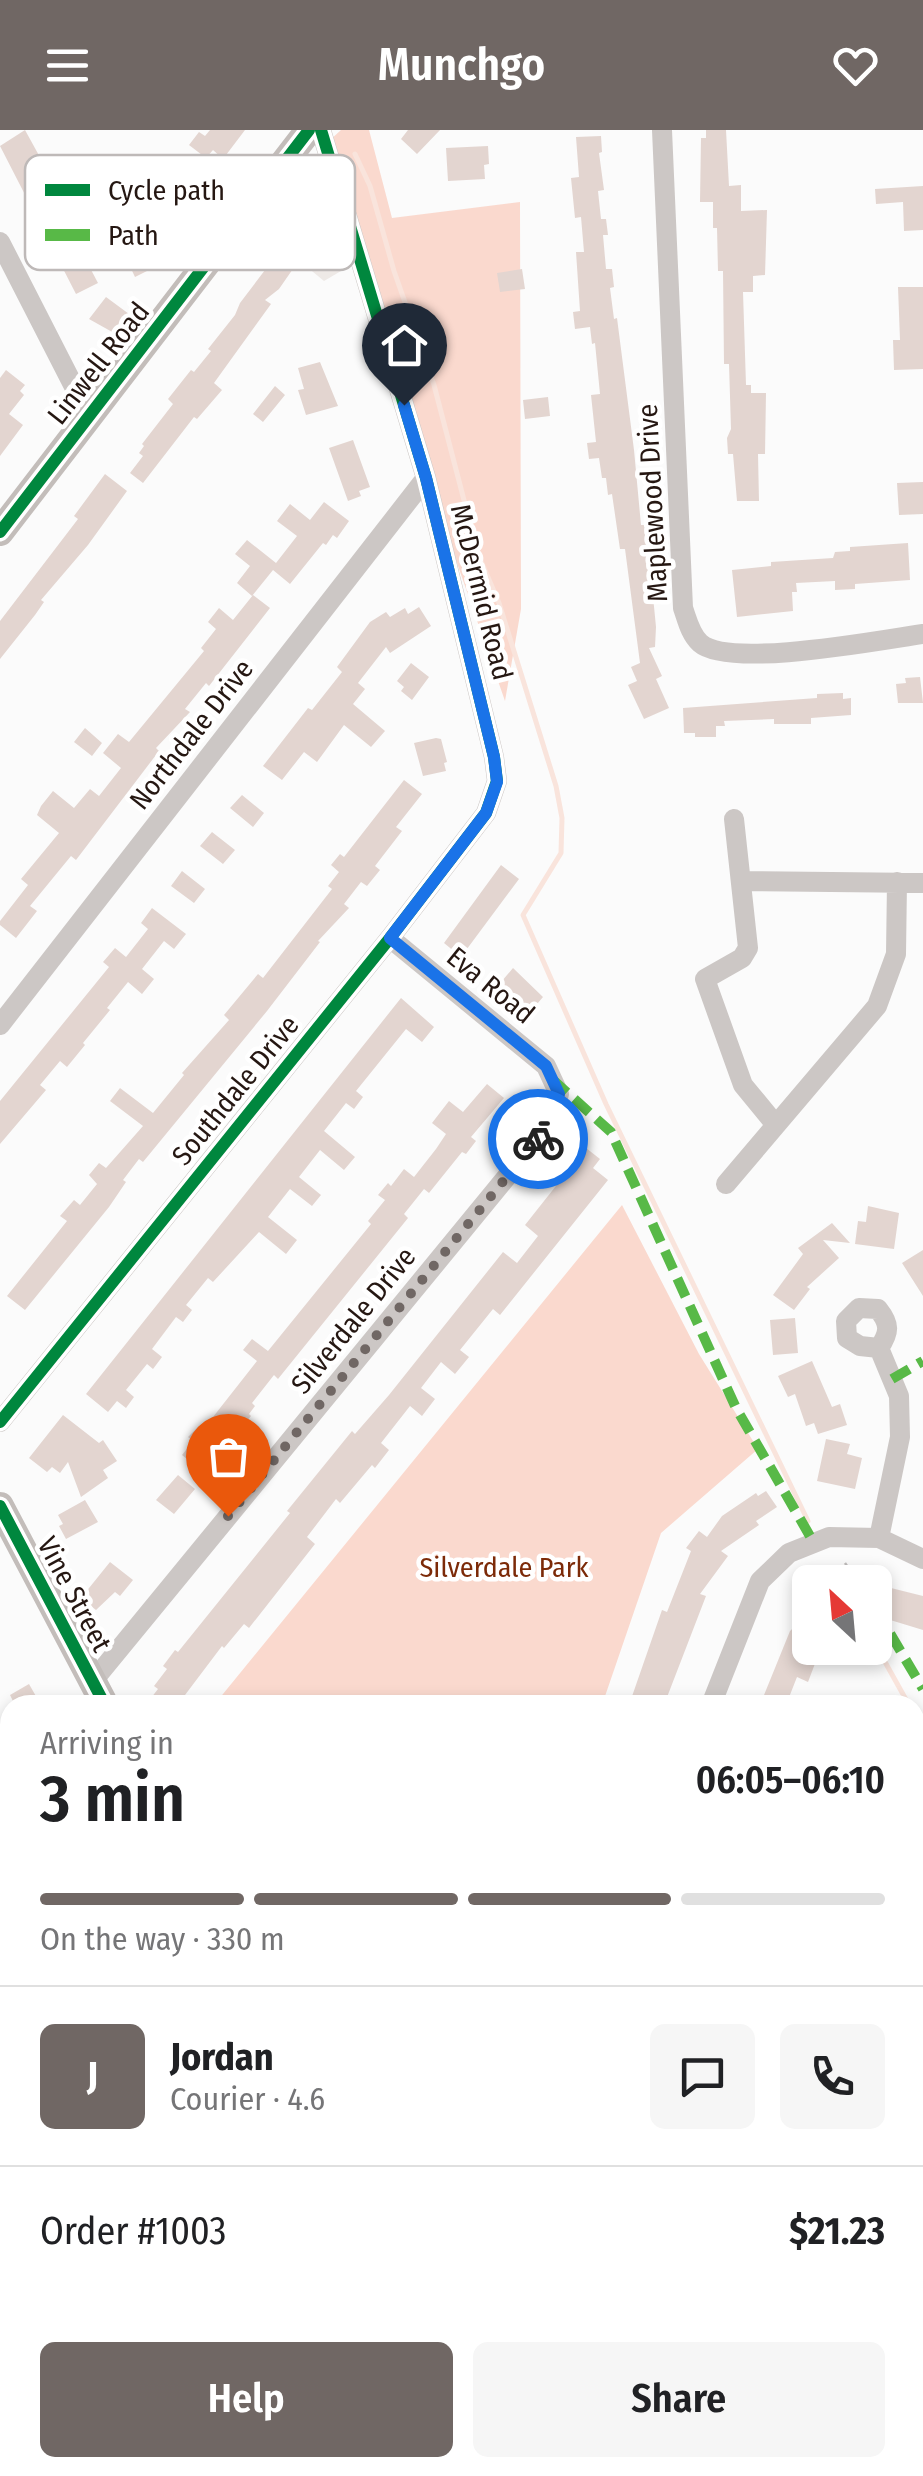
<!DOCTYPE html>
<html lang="en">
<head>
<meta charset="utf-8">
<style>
	body { margin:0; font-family:"Fira Sans Condensed",sans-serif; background:#f6f6f6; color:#202124; height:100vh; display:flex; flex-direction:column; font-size:38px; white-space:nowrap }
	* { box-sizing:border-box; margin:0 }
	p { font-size:32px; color:#757577 }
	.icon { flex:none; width:55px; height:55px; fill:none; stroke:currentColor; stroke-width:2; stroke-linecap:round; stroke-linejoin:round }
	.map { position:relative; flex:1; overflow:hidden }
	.drawer { position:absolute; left:0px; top:1565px; width:925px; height:782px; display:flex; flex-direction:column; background:#fff; border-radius:30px 30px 0 0; box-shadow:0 5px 15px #0003 }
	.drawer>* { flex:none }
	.needle { width:65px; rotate:334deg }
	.tools { position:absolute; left:792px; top:1435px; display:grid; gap:20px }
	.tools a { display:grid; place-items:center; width:100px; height:100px; border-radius:15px; background:#fff; box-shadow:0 5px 15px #0003; font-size:50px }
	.pin { position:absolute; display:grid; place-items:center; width:85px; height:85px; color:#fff; margin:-102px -42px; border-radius:50% 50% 50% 0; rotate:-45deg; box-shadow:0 0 10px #0007 }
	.pin .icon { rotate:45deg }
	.courier { position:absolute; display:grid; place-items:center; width:100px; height:100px; margin:-50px; border:8px solid #1a73e8; border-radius:50%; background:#fff; color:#222; box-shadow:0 2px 12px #0007 }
	.summary em { font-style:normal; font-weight:600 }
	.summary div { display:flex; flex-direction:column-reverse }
	.summary { display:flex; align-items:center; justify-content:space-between; height:170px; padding:0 40px }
	h1 { font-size:65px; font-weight:600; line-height:75px }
	.bar { display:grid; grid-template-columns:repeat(4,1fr); gap:15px 10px; align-content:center; height:120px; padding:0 40px }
	.bar i { height:12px; border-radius:8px; background:#e0e0e0 }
	.bar .active { background:#706764 }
	.bar p { grid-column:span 4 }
	.line { display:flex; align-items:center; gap:25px; padding:0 40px; border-top:2px solid #e0e0e0 }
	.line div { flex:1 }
	.round { display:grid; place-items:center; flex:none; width:105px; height:105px; border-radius:15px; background:#f6f6f6 }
	.cta { display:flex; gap:20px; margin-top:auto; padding:20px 40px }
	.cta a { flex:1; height:115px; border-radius:15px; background:#706764; color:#fff; font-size:40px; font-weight:600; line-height:115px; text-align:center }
	.cta a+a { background:#f6f6f6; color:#202124 }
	header { display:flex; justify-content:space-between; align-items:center; height:130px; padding:0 40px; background:#706764; color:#fff; font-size:45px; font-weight:600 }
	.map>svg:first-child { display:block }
	.built { fill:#eee9e6 }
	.green { fill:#fad9ce }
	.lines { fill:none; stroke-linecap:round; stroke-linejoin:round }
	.stream { stroke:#f9e4dc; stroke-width:5 }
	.building { fill:#e3d5d0 }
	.path { stroke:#c0bdbc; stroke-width:2.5; stroke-dasharray:8 8; stroke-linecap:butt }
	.lane { stroke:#ccc7c5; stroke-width:10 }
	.street { stroke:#ccc7c5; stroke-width:20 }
	.secondary { stroke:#c3bdba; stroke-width:28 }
	.quiet { stroke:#58b947; stroke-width:10; stroke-dasharray:20 10; stroke-linecap:butt }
	.cycleway-casing { stroke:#fff; stroke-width:19 }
	.cycleway { stroke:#00873e; stroke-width:12 }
	.done { stroke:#706764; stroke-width:10; stroke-dasharray:0 18 }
	.route { stroke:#1a73e8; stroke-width:12 }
	.labels { text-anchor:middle; stroke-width:9; stroke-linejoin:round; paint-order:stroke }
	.street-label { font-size:28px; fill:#251712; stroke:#fff }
	.park-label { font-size:28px; fill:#7c2a08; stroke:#fff }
	.key { fill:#fff; stroke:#beb9b8; stroke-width:2.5 }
	.key-label { font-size:28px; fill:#251712 }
</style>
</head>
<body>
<header><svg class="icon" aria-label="menu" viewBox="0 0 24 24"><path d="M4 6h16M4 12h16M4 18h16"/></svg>Munchgo<svg class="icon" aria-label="heart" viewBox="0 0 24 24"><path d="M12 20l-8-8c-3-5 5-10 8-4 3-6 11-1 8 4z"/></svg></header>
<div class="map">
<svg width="923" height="2346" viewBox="0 0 923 2346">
	<rect width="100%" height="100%" fill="#fbfbfb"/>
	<!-- built -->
	<path class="built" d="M313,43L329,56L353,134L324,151L265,102Z"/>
	<!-- green -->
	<path class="green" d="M341,0H369L392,88L520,72L521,479L505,571L353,134L329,11Z
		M622,1075L699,1224L758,1319L661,1403L602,1575H214Z
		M0,2259L10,2278V2338H31L32,2346H0Z"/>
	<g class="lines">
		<!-- stream -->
		<path class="stream" d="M355,24L370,56L394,141L434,255L478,424L499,473L556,656L562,688L561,723L523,785L606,974L808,1391
			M832,1439L838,1452
			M875,1514L909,1575
			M915,1586L923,1601"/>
	</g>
	<!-- building -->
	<path class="building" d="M25,0L47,40L40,43L98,153L76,164L0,16Z
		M210,0H245L223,29L213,20L206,28L189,15L199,2L205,6Z
		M408,0H440L417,24L401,9Z
		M706,0H726L729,56L741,55V81L767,80L765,145L753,146V162H743L746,255H751V263H766L765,324H758L759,371H737L733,324H728L727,308L731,299L729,234H724L723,141H718L717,98H713V72H700L701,8H706Z
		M601,6L602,22L599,23L604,60L598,61L601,89H606L608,105H603L606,139H612L614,157L610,158L614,189L617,188L634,320L641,395H646L656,497L655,517L649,518L662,546L656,549L669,578L644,589L628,555L637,551L631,537L640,533L625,419H620L612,364L608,365L606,348H602L599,328L589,329L587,313L596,312L591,265L600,264L595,213L592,214L590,197L575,199L573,182L580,181L576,122H584L581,87L575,88L571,48L579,47L576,7Z
		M488,16L489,34L484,35L485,49L448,51L446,18Z
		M923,56V100L904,101L903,72L876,74L875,59Z
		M312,78L327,90L332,107L323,119L313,110L279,159L265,170L271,174L214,253L222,260L197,289L194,287L143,353L130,343L143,326L139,323L144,316L142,314L173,274L168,269L191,240L194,242L211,221L208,219L235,185L240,173Z
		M140,95L157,136L135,147L116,107Z
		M522,139L525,159L500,162L497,143Z
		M898,157H923V239L894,240L893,210H900Z
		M106,167L129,184L114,203L89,189Z
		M320,232L338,276L306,285L298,260L304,259L298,238Z
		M6,240L25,255L20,261L24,265L9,284L23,295L0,326V248Z
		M275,256L285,265L263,292L253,284Z
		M548,267L550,286L525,289L523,270Z
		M353,310L370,357L359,361L361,366L348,371L329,318Z
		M105,344L127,361L88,415L41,470L44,472L35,485L0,529V491L78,389L74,386Z
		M923,352V384L899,385L897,353Z
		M324,372L349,391L337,408L333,405L326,415L323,413L290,454L273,440L252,466L237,453L250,436L235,424L247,410L276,433L297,406L277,391L290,374L310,390Z
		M908,413L910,450L855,454V459L835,460V451L796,453L797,462H792L793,481L737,487L732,440L771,436V432L833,428L835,422L850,421V417Z
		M253,465L270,478L209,556L206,553L185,579L190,582L156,618L159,621L76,730L71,726L30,776L37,781L16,808L0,795V791L28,755L21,749L59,703L37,685L41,676L53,661L74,678L90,659L99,666L121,638L103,623L118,604L129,612L204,521L201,518L216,499L208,492L219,478L233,490Z
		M419,477L431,496L390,523L386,517L358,553L365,559L353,574L385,601L371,617L344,595L317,632L304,622L282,650L263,636L308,578L312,580L342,542L337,537L370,492L386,482L390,487L405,478L408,484Z
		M411,533L429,547L412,570L401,561L404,557L397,551Z
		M920,547L923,573H898L896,554L906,553L905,548Z
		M843,563V569L851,568V585L811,588V594H774V589L724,591L725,596H716V607H695V603H684L683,578L817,568V564Z
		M85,598L102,613L92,626L74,612Z
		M436,608L441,609L447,632L444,633L446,641L423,646L414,613Z
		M404,650L422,664L396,697L402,701L375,736L380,740L367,756L361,752L344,774L349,778L318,811L320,812L267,881L143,1032L139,1029L123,1050L126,1052L109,1077L25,1180L7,1166L67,1091L60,1086L74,1070L80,1075L97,1054L89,1045L99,1033L106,1038L143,996L110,971L120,958L153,983L184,945L182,943L229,890L224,885L258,844L263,848L332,759L328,756L339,742L331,735L340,724L344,727Z
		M242,665L264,683L253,697L230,678Z
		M212,702L235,720L223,734L200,716Z
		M501,735L519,749L461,827L444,813Z
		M182,741L205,759L194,773L171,756Z
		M152,778L186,804L174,819L164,811L142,839L154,849L142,864L128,852L107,878L110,880L83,913L85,915L67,937L60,931L40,955L46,960L0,1014V971L109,837L103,832L115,818L126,827L148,799L141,793Z
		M513,838L543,867L532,880L520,871L517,874L496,858Z
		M401,868L434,897L422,912L406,899L356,961L363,967L354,979L346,973L324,1001L355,1027L344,1040L320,1020L299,1047L321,1065L312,1076L290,1059L268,1087L297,1110L286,1124L259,1102L213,1152L208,1148L186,1175L192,1180L183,1192L176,1187L152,1219L162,1227L153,1239L147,1234L126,1260L134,1267L126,1278L117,1271L108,1282L86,1264Z
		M487,954L504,968L471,1007L476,1011L466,1024L462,1022L429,1063L424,1059L404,1084L408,1088L278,1249L274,1245L252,1273L255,1276L249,1284L251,1286L241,1298L239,1296L213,1329L209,1326L199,1339L182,1325L193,1311L188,1307L198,1297L202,1301L257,1231L243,1220L252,1209L268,1221L371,1094L368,1091L385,1070L378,1065L388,1053L391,1056L404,1039L414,1047L436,1019L446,1004L432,993L449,971L463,982Z
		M586,1018L600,1029L593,1038L608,1050L500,1185L493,1179L460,1220L469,1227L455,1244L441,1232L421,1258L435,1269L422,1286L410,1276L381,1313L389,1320L375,1338L372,1335L340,1373L336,1369L307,1407L315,1414L249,1498L244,1494L224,1518L222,1516L185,1565L198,1575H160L151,1568L158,1559L154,1556L167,1539L163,1536L175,1520L178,1522L290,1383L287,1381L352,1301L355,1304L389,1265L503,1122L517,1133L538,1106L525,1095Z
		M868,1076L899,1083L894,1119L855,1114L858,1091L866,1092Z
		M832,1093L850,1113L823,1110L839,1128L807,1157L810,1159L794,1180L773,1165L803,1124L798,1118Z
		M923,1120V1166L902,1133Z
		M795,1188L798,1223L773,1225L770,1190Z
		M812,1231L832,1277L840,1274L847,1295L818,1304L814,1293L806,1296L795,1264L788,1267L778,1246Z
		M63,1285L99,1313L103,1310L117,1331L103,1340L108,1348L81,1367L68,1332L60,1343L52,1337L47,1342L29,1328Z
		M826,1309L850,1314L847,1324L862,1328L855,1359L817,1351Z
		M178,1345L195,1359L174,1384L156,1370Z
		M766,1361L777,1377L756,1391L759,1395L721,1421L728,1426L700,1464L706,1466L664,1575H629L662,1480L667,1482L691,1421L686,1418L699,1401L707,1407L722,1386L756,1363L758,1366Z
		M85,1370L98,1392L66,1409L59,1396L63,1394L58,1385Z
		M110,1432L133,1450L120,1466L115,1462L96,1480L81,1468Z
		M887,1457L923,1466V1500L887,1489L882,1481Z
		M810,1482V1528L816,1531L808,1552L797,1547L786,1575H760L790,1501Z
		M29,1554L41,1575H15L10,1565Z"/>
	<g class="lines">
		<!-- path -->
		<path class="path" d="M845,1433L858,1452"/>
		<!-- lane -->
		<path class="lane" d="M435,2346L442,2338
			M458,2346L461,2338"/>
		<!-- street -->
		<path class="street" d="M662,0L683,478C687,489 690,504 700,513C729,539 881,510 923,504
			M0,112L89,286
			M734,689L748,818L742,828L705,849L743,955L776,995
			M741,751L923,753
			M0,895L426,348
			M726,1054L877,876L896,824L897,752
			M0,1292L390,808L486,683L497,651L494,627L426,348L321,0
			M879,1408L900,1307L899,1266L879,1218C890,1202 890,1194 878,1179L859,1178L846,1191L847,1208L860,1216L879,1218
			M93,1551L550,994L559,964L546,936L390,808
			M711,1575L760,1451L789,1423L829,1407L879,1408L923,1429
			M915,1847L923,1857
			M0,1959L10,1977
			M915,2286L923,2303
			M199,2338L204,2346
			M723,2338L728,2346"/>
		<!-- secondary -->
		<path class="secondary" d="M0,402L309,0
			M0,1376L105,1575
			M507,2338L512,2346"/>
		<!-- quiet -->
		<path class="quiet" d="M552,949L611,1002L736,1278L814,1413
			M892,1249L923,1231
			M875,1478L923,1559"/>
		<defs>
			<path id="cycleway" d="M0,402L309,0
				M0,1292L390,808L486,683L497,651L494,627L426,348L321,0
				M0,1376L105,1575"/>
		</defs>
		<!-- cycleway casing -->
		<use href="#cycleway" class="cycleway-casing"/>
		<!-- cycleway -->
		<use href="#cycleway" class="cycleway"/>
	</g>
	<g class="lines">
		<!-- done -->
		<path class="done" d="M228,1386L538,1009"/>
		<!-- route -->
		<path class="route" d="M404,275L426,348L494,627L497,652L486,683L390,808L546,936L559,964L550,994L538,1009"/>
	</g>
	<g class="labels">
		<!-- street labels -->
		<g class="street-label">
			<text transform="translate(98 233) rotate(-52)" y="10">Linwell Road</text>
			<text transform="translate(652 373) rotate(-93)" y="10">Maplewood Drive</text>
			<text transform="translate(482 462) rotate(76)" y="10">McDermid Road</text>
			<text transform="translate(191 604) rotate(-52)" y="10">Northdale Drive</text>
			<text transform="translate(491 855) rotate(39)" y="10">Eva Road</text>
			<text transform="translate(235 960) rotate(-51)" y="10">Southdale Drive</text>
			<text transform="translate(353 1190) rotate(-51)" y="10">Silverdale Drive</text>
			<text transform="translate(75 1464) rotate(62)" y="10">Vine Street</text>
		</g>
		<!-- park labels -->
		<g class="park-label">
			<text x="504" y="1447">Silverdale Park</text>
		</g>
	</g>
	<!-- legend -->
	<rect x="25" y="25" width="330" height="115" rx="15" class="key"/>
	<rect x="45" y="54" width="45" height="12" fill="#00873e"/>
	<rect x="45" y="99" width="45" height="12" fill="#58b947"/>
	<g class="key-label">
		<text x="108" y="70">Cycle path</text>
		<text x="108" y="115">Path</text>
	</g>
</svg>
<div class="tools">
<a><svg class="needle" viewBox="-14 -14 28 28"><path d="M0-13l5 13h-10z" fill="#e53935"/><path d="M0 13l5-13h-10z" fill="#757577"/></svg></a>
</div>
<div class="pin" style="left:228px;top:1386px;background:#ea580c"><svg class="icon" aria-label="bag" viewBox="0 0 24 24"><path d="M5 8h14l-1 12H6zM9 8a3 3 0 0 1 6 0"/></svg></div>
<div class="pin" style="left:404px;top:275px;background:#1f2937"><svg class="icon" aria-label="home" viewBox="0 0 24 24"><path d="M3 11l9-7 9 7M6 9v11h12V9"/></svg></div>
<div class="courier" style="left:538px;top:1009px"><svg class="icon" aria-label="bike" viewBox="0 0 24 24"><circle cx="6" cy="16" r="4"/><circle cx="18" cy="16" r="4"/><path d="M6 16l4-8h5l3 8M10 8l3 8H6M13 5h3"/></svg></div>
<section class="drawer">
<div class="summary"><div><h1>3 min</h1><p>Arriving in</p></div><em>06:05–06:10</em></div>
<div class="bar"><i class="active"></i><i class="active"></i><i class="active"></i><i></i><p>On the way · 330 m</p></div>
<div class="line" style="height:180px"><b class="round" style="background:#706764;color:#fff">J</b><div><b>Jordan</b><p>Courier · 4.6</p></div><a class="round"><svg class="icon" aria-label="chat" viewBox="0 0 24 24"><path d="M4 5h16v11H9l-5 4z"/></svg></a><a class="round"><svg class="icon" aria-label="phone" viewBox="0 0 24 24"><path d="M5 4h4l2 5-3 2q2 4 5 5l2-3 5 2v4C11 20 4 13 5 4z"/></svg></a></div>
<div class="line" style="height:130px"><div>Order #1003</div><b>$21.23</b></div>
<div class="cta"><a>Help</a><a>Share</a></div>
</section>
</div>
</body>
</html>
